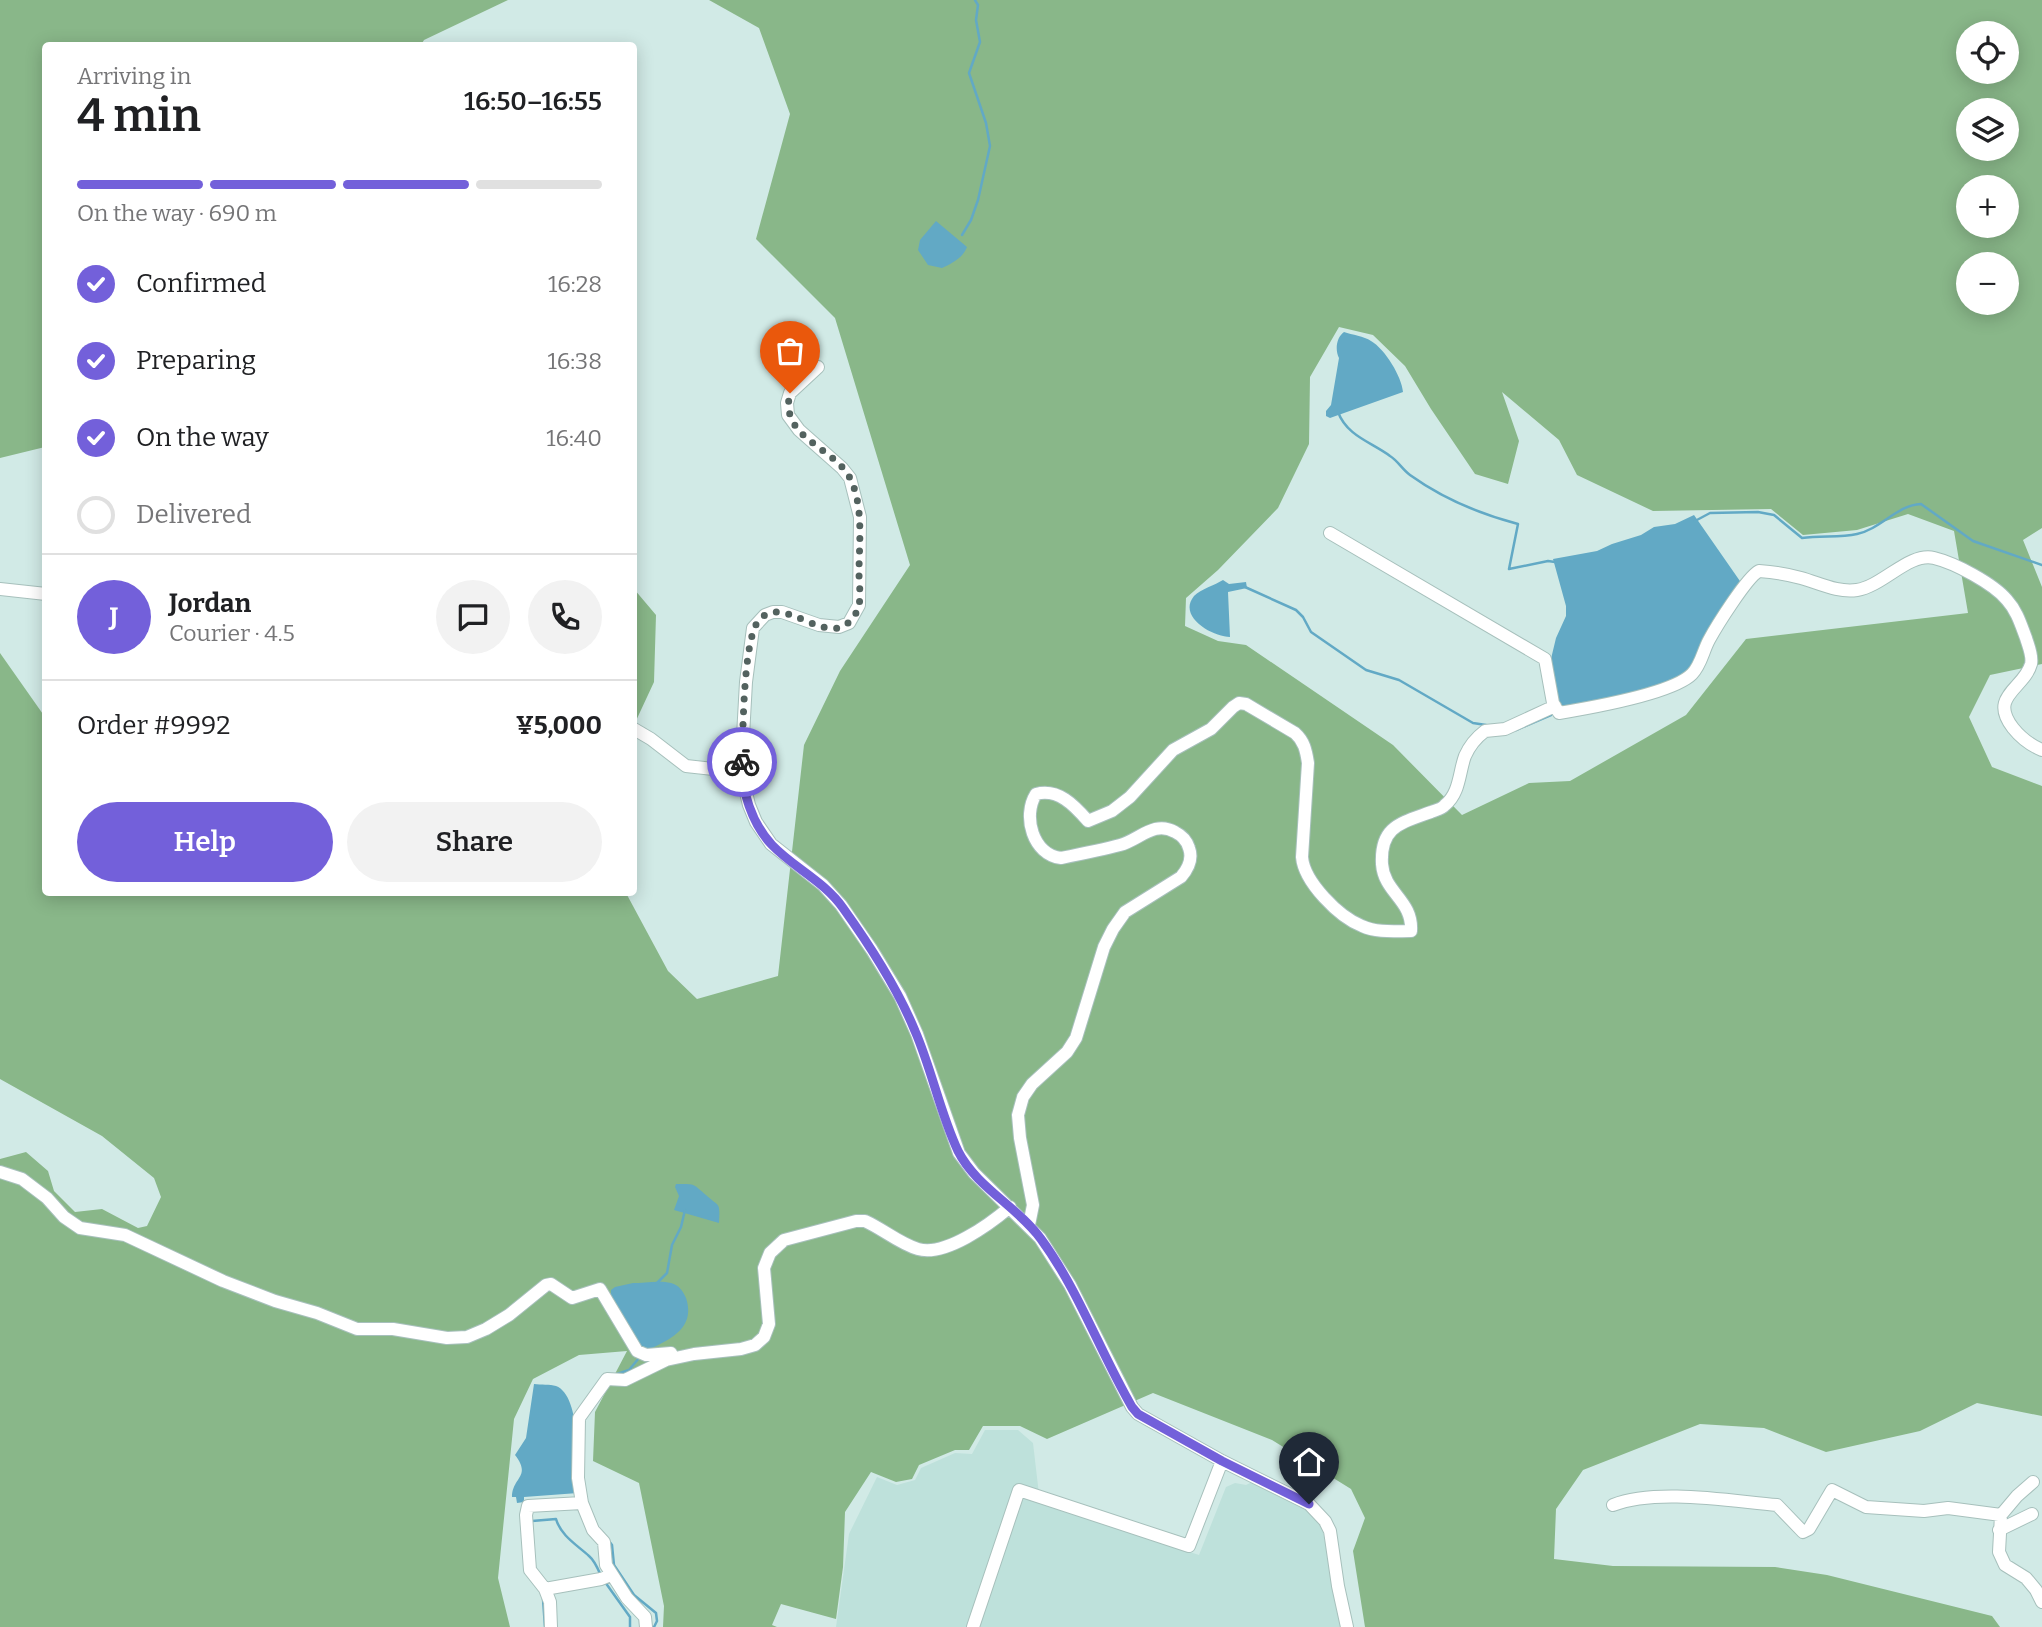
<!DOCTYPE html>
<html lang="en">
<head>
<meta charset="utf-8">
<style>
	body { margin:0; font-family:Bitter,serif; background:#f2f2f2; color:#202124; height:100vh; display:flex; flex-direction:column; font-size:26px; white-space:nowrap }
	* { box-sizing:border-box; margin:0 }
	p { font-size:23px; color:#757577 }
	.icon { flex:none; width:38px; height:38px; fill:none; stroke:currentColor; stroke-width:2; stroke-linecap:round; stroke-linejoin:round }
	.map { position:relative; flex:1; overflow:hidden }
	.panel { position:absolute; left:42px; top:42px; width:595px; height:854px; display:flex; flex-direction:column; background:#fff; border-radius:7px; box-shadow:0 4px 18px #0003 }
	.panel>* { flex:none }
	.tools { position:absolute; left:1956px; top:21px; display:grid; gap:14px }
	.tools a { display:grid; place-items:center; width:63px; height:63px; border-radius:50%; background:#fff; box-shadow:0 4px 18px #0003; font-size:35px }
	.pin { position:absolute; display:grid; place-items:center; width:60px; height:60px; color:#fff; margin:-72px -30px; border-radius:50% 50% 50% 0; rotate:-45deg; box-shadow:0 0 7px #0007 }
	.pin .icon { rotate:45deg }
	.courier { position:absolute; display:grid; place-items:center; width:70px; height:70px; margin:-35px; border:5px solid #7360da; border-radius:50%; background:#fff; color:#222; box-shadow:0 2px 9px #0007 }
	.headline em { font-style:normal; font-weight:600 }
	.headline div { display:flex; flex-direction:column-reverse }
	.headline { display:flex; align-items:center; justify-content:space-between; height:119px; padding:0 35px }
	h1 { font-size:46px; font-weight:600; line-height:52px }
	.bar { display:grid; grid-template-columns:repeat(4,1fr); gap:10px 7px; align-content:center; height:84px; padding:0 35px }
	.bar i { height:9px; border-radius:5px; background:#e0e0e0 }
	.bar .current { background:#7360da }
	.bar p { grid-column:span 4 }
	.line { display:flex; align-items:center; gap:18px; padding:0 35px; border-top:2px solid #e0e0e0 }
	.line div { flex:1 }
	.round { display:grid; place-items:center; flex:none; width:74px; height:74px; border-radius:37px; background:#f2f2f2 }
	ol { padding:0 35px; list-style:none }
	li { display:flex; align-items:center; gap:21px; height:77px }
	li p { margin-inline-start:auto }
	li .icon { padding:7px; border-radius:50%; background:#7360da; color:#fff; stroke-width:4 }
	li:last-child { color:#757577 }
	li i { width:38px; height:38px; border:4px solid #e0e0e0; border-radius:50% }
	.button { display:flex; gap:14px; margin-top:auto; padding:14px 35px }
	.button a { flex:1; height:80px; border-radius:42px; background:#7360da; color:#fff; font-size:28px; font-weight:600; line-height:80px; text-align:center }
	.button a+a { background:#f2f2f2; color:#202124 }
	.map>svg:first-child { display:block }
	.built { fill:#bee1db }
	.forest { fill:#89b789; fill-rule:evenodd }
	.water { fill:#62a9c5 }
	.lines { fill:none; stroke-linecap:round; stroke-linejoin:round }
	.stream { stroke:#62a9c5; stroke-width:2.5 }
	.minor-casing { stroke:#a7c0bc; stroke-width:14 }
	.minor { stroke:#fff; stroke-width:12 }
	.done { stroke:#53625f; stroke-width:7; stroke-dasharray:0 12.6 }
	.route { stroke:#7360da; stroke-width:9 }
</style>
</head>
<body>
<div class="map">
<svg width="2042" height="1627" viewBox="0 0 2042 1627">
	<rect width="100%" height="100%" fill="#d1eae6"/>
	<!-- built -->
	<path class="built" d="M985,1430H1018L1033,1443L1040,1503L1199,1555L1226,1487L1235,1483L1246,1485L1254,1481L1304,1508L1314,1515L1322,1527L1341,1627H836L849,1534L877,1477L897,1485L915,1480L921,1468L955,1453L972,1454Z"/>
	<!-- forest -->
	<path class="forest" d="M0,0H508L424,40L421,45L46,46L45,447L0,458Z
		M709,0H2042V528L2023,540L2042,587V664L1990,675L1969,717L1992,767L2042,786V1416L1977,1403L1920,1431L1826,1452L1764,1428L1700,1424L1583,1470L1556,1509L1554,1559L1613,1566L1775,1567L1827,1575L1992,1616L2000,1627H1365L1353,1551L1365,1518L1351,1489L1272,1440L1153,1393L1047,1439L1020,1426H983L969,1450H955L919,1465L912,1479L896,1482L871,1472L845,1512L843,1567L836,1619L781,1604L772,1625L777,1627H663L664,1606L639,1483L593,1461L595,1412L627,1351L579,1355L533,1379L514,1419L498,1578L510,1627H0V1159L26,1152L48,1171L54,1191L75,1212L102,1209L138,1228L147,1226L161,1197L154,1178L102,1136L0,1079V653L45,717L46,892L626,893L668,971L697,999L778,976L804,745L840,671L910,565L835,318L756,239L790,114L759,28ZM1969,33H2007V72H1969ZM1969,110H2007V149H1969ZM1969,187H2007V226H1969ZM1969,264H2007V303H1969ZM1339,327L1373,335L1405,366L1431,409L1475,474L1508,484L1519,441L1502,392L1559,440L1577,475L1653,511L1771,509L1803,535L1857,530L1908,514L1954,531L1968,613L1746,639L1686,715L1570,781L1529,783L1462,815L1393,745L1246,645L1218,641L1185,626L1186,598L1218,570L1278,508L1309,444L1310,377Z
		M634,589L656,615L654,682L634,725Z"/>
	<!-- water -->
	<path class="water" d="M936,221L967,247C963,258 951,264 942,268L928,265L918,250L920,240Z
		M1344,332C1352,335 1364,336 1371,341C1385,349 1402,377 1403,392L1330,418L1326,416V411L1331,405L1339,358C1335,350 1336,338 1344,332Z
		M1694,515L1742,584L1688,674L1657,689L1560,707L1550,663L1556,638L1566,616V606L1553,559L1597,551L1612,544L1641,535L1654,527L1675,524Z
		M1223,580L1229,584L1246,582L1247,588L1228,592L1230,637C1213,637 1177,617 1194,596C1201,589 1215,585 1223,580Z
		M676,1184C696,1184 692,1183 706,1195C720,1208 720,1201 719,1223L674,1210L679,1196L675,1187Z
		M633,1283C644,1283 660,1280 671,1283C679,1285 683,1291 686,1298C696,1328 670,1340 645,1351L640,1348L611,1295V1290L615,1287Z
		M534,1384C541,1385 550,1384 556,1386C582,1396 577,1470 578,1493L524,1497V1502L517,1503L516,1497H512C512,1477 532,1477 515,1455L526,1438Z"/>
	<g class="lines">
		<!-- stream -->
		<path class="stream" d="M962,235L971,220L978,200L990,146L986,123L969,73L980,42L976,20L978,5L975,0
			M1338,412C1347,436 1371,442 1390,456C1398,461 1402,469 1410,475C1442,498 1480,514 1518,524L1509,569L1548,561L1555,562
			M1695,521L1710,513L1758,512L1774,515L1802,538C1821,535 1839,538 1857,534C1881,529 1897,505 1921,504L1973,541L2042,565
			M1245,587L1296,610L1303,617L1311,632L1366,670L1399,680L1473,723L1486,725
			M1516,730L1551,715
			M657,1283L667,1273L672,1245L681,1227L685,1210
			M617,1374L629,1370L639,1358
			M532,1521L556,1519C561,1536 577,1545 589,1556C595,1561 598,1569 601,1576
			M602,1532L612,1545L614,1565L634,1595L656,1613L657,1621L654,1627
			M605,1582L630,1617V1627
			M543,1599L545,1627"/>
		<defs>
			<path id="minor" d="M818,367L790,393L787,403L788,415L799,430L842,468L850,478L860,517L859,605L849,623L839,627L819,625L782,612H773L765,615L753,628L746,682L741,772L749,805L756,822L771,844L823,885L841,905L872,950L900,996L917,1034L959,1153L974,1173L1040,1238L1070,1285L1132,1407L1138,1414L1222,1461L1309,1504L1325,1521L1330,1531L1338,1586L1347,1627
				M1330,533L1545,659L1553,703L1559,713C1589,708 1672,694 1692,674C1701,665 1703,651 1709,640C1716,627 1747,577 1759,571C1773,572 1787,574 1801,578C1819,583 1838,593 1857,590C1883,586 1909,552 1934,558C1955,563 1994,584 2007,600C2017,611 2021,625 2026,638C2028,645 2033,656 2031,664C2024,689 1988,696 2013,728C2021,738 2030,745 2042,750
				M0,589L46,594
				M634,729L651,739L686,766L741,772
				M0,1172L22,1179L47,1198L64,1217L80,1228L125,1235L223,1281L275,1301L317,1313L357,1329H393L447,1338L467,1337L486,1329L509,1315L546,1285L551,1284L572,1298L600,1289L637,1351L646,1355L671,1353
				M1029,1225L1033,1205L1020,1138L1018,1115L1023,1097L1032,1084L1067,1052L1076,1038L1104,947L1113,929L1125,912L1181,877C1188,869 1193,859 1189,848C1187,841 1181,835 1175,832C1154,820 1139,840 1120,845C1101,850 1081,854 1061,858C1033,855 1022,816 1036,794C1058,788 1074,805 1088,821L1112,811L1130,797L1173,750L1211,729L1233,707L1239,703L1246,704L1295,733C1304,741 1306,750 1308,763L1302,857C1304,882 1339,917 1362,926C1377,933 1395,931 1411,931C1413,900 1384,893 1382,864C1380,826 1401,823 1431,812C1436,810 1442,809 1445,805C1460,793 1459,772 1465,756C1469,747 1477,737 1485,731L1505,729L1555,706
				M2033,1482L2017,1496L2001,1515L1999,1552L2005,1565L2026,1578L2036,1590L2042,1602
				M1613,1505C1656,1488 1730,1501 1777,1505L1803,1532L1809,1529L1832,1490L1866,1507L1924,1511L1948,1508L2001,1515
				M1999,1530L2032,1514
				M545,1589L601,1579L611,1575
				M551,1627L550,1602L545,1589L530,1570L526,1515L528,1506L582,1503
				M646,1627L645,1617L627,1598L606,1565L604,1542L593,1530L582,1503L578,1478L579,1418L607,1379L625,1380L666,1360L694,1354L741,1349L755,1345L764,1337L769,1324L764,1268L770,1253L784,1240L856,1221H865C883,1229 900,1244 918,1249C945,1257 990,1224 1010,1207
				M973,1627L1019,1490L1189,1546L1222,1461"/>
		</defs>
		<!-- minor casing -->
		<use href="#minor" class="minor-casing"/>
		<!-- minor -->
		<use href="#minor" class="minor"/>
	</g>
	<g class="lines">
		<!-- done -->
		<path class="done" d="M742,762C743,735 743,638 759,620C784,592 827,650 852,619C855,614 859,610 859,605C861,595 859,583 859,573C859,543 864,506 850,478C833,446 779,438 790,393"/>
		<!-- route -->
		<path class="route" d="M742,762C741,790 752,824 772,845C794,868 824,881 843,908C871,947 897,987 915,1031C932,1070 940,1113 958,1151C976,1187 1018,1207 1041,1239C1079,1291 1100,1352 1132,1407L1138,1414L1222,1461L1309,1504"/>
	</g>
</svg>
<div class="tools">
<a><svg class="icon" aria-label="locate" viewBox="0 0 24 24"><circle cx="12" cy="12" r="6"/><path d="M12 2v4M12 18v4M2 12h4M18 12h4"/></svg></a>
<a><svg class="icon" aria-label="layers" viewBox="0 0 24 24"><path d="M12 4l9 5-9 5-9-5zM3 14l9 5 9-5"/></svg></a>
<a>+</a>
<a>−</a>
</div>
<div class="pin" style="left:790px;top:393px;background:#ea580c"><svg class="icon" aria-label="bag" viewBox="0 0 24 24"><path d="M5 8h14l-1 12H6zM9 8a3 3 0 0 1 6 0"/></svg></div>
<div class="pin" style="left:1309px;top:1504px;background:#1f2937"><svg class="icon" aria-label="home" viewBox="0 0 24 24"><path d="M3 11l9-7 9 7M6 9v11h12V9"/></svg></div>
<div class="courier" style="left:742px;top:762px"><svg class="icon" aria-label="bike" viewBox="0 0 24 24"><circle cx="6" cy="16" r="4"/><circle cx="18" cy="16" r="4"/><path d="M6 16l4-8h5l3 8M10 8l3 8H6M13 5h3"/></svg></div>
<section class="panel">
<div class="headline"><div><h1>4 min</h1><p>Arriving in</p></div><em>16:50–16:55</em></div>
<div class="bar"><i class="current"></i><i class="current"></i><i class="current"></i><i></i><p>On the way · 690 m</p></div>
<ol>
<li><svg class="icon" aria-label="check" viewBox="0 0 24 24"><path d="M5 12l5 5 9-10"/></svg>Confirmed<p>16:28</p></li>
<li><svg class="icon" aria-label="check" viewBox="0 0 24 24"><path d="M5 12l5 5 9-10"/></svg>Preparing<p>16:38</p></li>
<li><svg class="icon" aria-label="check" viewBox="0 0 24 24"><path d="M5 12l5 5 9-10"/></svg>On the way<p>16:40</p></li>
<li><i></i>Delivered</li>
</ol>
<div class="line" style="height:126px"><b class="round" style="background:#7360da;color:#fff">J</b><div><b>Jordan</b><p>Courier · 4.5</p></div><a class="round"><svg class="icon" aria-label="chat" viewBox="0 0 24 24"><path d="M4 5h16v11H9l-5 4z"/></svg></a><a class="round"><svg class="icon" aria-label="phone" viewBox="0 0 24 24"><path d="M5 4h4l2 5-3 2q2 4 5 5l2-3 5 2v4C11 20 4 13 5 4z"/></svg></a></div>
<div class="line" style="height:91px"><div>Order #9992</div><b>¥5,000</b></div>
<div class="button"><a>Help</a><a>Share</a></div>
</section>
</div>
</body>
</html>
